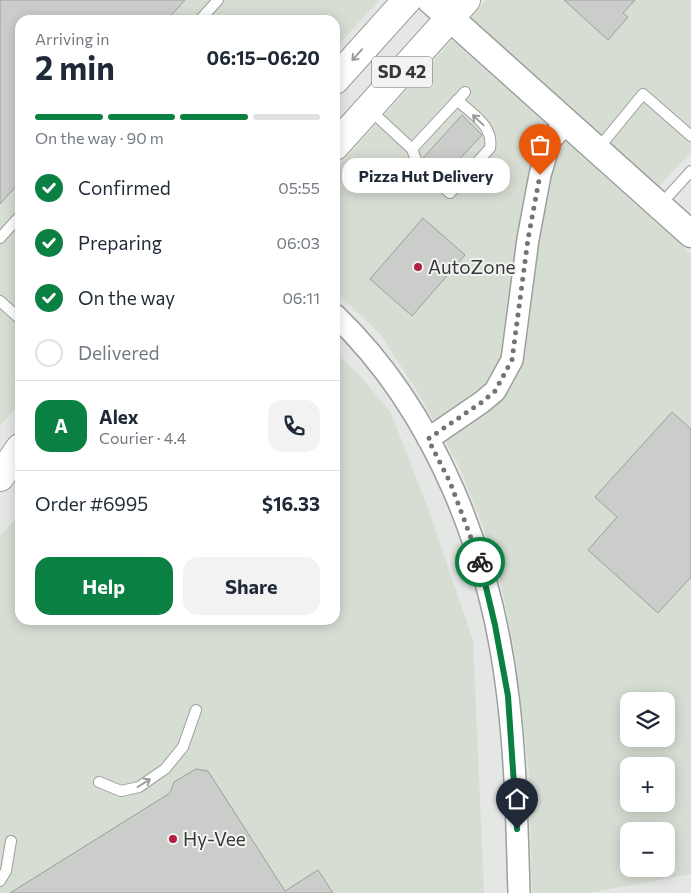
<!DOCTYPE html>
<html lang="en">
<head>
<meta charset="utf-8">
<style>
	body { margin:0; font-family:Commissioner,sans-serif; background:#f2f2f3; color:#1f2937; height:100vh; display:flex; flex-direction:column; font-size:19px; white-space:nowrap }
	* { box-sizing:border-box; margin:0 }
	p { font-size:16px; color:#747a83 }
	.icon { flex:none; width:28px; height:28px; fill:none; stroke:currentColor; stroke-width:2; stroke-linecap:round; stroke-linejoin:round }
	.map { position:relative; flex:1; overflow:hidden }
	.sheet { position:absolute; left:15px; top:15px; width:325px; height:610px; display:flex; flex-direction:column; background:#fff; border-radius:15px; box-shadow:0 2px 12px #0003 }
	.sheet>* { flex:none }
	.buttons { position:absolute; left:620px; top:692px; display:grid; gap:10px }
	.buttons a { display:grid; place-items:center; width:55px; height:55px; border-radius:10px; background:#fff; box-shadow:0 2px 12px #0003; font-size:25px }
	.pin { position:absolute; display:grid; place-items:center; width:42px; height:42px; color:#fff; margin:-51px -21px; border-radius:50% 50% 50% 0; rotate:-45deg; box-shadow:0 0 5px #0007 }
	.pin .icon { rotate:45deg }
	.courier { position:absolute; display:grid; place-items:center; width:50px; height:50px; margin:-25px; border:4px solid #0b8043; border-radius:50%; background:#fff; color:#222; box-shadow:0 1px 6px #0007 }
	.bubble { position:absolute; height:35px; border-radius:15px; background:#fff; box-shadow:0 2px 12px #0003; font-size:16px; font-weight:700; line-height:35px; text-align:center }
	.summary em { font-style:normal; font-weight:700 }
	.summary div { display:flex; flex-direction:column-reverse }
	.summary { display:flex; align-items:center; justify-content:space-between; height:85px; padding:0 20px }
	h1 { font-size:32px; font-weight:700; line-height:38px }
	.bar { display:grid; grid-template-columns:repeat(4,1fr); gap:8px 5px; align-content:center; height:60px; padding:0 20px }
	.bar i { height:6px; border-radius:4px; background:#e0e1e3 }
	.bar .selected { background:#0b8043 }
	.bar p { grid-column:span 4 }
	.line { display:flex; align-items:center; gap:12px; padding:0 20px; border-top:1px solid #e0e1e3 }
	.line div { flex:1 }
	.round { display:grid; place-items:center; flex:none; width:52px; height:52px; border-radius:15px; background:#f2f2f3 }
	ol { padding:0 20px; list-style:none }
	li { display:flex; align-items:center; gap:15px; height:55px }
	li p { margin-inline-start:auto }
	li .icon { padding:5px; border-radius:50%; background:#0b8043; color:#fff; stroke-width:4 }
	li:last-child { color:#747a83 }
	li i { width:28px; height:28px; border:2px solid #e0e1e3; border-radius:50% }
	.primary-button { display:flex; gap:10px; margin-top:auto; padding:10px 20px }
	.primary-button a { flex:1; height:58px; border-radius:15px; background:#0b8043; color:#fff; font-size:20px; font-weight:700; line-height:58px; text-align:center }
	.primary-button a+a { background:#f2f2f3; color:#1f2937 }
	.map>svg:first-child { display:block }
	.built { fill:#d6ddd3; fill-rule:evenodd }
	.building { fill:#cacdc9; stroke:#9c9f9b }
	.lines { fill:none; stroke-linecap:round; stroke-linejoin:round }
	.service-casing { stroke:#9c9f9b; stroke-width:12 }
	.minor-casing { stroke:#9c9f9b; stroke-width:24 }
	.tertiary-casing { stroke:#9c9f9b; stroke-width:29 }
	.primary-casing { stroke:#9c9f9b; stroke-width:30 }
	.service { stroke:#fff; stroke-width:10 }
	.minor { stroke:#fff; stroke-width:21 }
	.tertiary { stroke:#fff; stroke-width:26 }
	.primary { stroke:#fff; stroke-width:28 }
	.oneway { stroke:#9b9c9a }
	.done { stroke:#747573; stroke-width:5; stroke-dasharray:0 9 }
	.route { stroke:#0b8043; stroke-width:6 }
	.poi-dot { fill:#b32142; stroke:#f1f4f0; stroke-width:2 }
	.labels { text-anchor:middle; stroke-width:4; stroke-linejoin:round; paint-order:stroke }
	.shield { fill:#f1f4f0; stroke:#6f706e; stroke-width:1 }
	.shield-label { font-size:18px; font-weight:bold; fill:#373836 }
	.poi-label { font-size:19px; fill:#373836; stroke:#f1f4f0; text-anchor:start }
</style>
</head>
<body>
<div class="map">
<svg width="691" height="893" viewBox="0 0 691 893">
	<rect width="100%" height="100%" fill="#e4e7e3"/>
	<!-- built -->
	<path class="built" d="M0,0H379L335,49V20H20V404L0,426Z
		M486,0H691V152L657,188L470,18Z
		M452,40L691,254V874L588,893H532L529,775L515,653L496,560L459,466L417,391L380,334L335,291V170ZM629,701H666V739H629ZM629,766H666V804H629ZM629,831H666V869H629Z
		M335,352L361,377L391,413L427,506L473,640L484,893H0V536L20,514V620H335Z"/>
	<!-- building -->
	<path class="building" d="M0,0H185L167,20H20V182L0,204Z
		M564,0H635L623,13L628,17L608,40Z
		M462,115L482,135L454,165L459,169L448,182L423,158Z
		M423,218L465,255L412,316L370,279Z
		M672,412L691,429V577L658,613L588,550L617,517L595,497Z
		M196,769L208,771L285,891L318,870L333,893H10L170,793L174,782Z"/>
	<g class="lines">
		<defs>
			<path id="service" d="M200,20L218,0
				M369,109L412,149L465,92
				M412,149L417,163L450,193L490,148C494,126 472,114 457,100
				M597,150L643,94L691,136
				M660,205L691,171
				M0,238L20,216
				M0,301L20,319
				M99,782L121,791L139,787L165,769L183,747L196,710
				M0,881L6,871L11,841"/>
			<path id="minor" d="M335,315C437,413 492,558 508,697C516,762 517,828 519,893
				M428,439L482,402L495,391L512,360L528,239L540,175L550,141L566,122"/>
			<path id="tertiary" d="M430,0L691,234"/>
			<path id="primary" d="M335,80L407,0
				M335,146L466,0
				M0,477L20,448"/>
		</defs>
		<!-- service casing -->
		<use href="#service" class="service-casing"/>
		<!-- minor casing -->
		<use href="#minor" class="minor-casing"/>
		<!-- tertiary casing -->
		<use href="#tertiary" class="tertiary-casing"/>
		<!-- primary casing -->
		<use href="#primary" class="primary-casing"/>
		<!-- service -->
		<use href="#service" class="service"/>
		<!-- minor -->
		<use href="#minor" class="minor"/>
		<!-- tertiary -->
		<use href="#tertiary" class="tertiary"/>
		<!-- primary -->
		<use href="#primary" class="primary"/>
	</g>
	<!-- one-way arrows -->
	<defs><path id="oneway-shaft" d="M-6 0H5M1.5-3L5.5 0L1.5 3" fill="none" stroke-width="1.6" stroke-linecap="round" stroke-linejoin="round" transform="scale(1.25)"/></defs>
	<g class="oneway">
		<use href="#oneway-shaft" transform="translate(357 55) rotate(132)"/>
		<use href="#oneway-shaft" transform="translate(478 120) rotate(-137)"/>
		<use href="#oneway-shaft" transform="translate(144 783) rotate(-32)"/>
	</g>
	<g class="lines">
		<!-- done -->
		<path class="done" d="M480,562L450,482L428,439L482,402L495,391L512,360L528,239L540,175"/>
		<!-- route -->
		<path class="route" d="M480,562L495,625L508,696L517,829"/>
	</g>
	<!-- markers -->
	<g class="poi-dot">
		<circle cx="418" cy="267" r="5"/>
		<circle cx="173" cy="839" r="5"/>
	</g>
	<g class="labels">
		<!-- shield labels -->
		<rect class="shield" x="372" y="56.5" width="60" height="31" rx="4"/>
		<g class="shield-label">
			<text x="402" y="78">SD 42</text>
		</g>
		<!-- poi labels -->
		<g class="poi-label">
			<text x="428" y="274">AutoZone</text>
			<text x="183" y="846">Hy-Vee</text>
		</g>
	</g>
</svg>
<div class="buttons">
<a><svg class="icon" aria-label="layers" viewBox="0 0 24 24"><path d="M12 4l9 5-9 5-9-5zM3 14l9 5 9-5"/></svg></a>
<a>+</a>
<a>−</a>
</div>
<div class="pin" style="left:540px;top:175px;background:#ea580c"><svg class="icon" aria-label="bag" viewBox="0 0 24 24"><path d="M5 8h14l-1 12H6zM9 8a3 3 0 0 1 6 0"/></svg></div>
<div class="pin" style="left:517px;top:829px;background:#1f2937"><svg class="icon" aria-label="home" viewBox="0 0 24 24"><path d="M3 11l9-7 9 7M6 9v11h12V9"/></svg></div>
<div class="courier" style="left:480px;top:562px"><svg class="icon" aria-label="bike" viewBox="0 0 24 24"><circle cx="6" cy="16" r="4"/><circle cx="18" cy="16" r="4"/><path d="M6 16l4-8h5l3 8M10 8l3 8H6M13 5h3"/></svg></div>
<div class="bubble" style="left:342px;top:158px;width:168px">Pizza Hut Delivery</div>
<section class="sheet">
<div class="summary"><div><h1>2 min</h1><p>Arriving in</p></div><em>06:15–06:20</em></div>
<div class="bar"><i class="selected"></i><i class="selected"></i><i class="selected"></i><i></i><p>On the way · 90 m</p></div>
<ol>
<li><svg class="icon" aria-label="check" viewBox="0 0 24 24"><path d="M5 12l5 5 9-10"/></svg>Confirmed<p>05:55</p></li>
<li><svg class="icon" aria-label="check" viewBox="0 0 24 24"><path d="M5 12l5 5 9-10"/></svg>Preparing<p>06:03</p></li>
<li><svg class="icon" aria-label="check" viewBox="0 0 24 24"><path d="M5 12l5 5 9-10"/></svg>On the way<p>06:11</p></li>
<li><i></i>Delivered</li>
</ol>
<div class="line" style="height:90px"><b class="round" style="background:#0b8043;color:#fff">A</b><div><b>Alex</b><p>Courier · 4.4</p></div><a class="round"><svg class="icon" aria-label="phone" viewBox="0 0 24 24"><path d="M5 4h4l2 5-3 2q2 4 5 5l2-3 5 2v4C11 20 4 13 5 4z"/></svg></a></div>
<div class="line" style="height:65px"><div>Order #6995</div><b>$16.33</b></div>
<div class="primary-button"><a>Help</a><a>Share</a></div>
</section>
</div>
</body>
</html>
